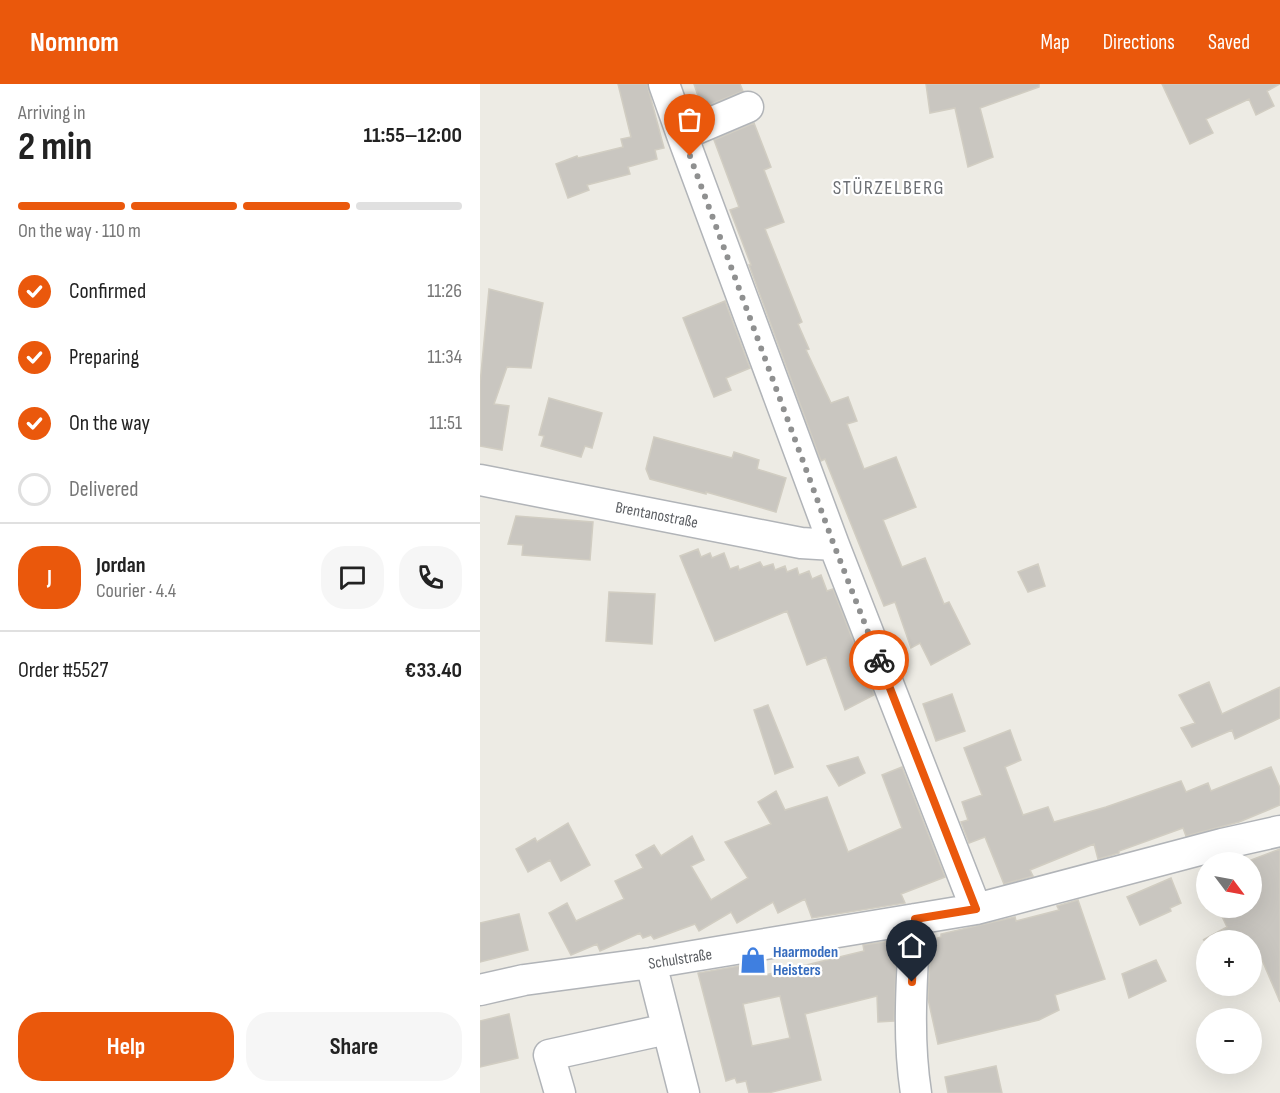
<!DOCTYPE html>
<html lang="en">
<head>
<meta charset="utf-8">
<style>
	body { margin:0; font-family:"Sofia Sans Condensed",sans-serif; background:#f6f6f6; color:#222; height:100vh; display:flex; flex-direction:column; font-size:22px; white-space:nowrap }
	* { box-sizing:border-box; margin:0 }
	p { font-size:20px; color:#767676 }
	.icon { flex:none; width:33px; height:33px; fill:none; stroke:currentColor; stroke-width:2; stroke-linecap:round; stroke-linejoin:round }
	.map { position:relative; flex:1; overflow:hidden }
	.details { display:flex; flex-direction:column; background:#fff; width:480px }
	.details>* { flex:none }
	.needle { width:39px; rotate:122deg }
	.tools { position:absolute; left:716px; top:768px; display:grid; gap:12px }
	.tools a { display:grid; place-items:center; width:66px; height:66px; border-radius:50%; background:#fff; box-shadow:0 6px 24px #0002; font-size:30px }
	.pin { position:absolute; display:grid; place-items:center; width:51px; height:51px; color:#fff; margin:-62px -26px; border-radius:50% 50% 50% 0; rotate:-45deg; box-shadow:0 0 6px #0007 }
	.pin .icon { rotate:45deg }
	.courier { position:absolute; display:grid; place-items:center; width:60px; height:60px; margin:-30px; border:4px solid #ea580c; border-radius:50%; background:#fff; color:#222; box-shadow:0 2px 8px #0007 }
	.head em { font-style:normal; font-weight:700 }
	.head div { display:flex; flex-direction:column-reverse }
	.head { display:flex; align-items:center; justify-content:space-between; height:102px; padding:0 18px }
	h1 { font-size:39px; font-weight:700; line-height:45px }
	.bar { display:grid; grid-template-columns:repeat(4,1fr); gap:9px 6px; align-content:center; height:72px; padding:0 18px }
	.bar i { height:8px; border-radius:4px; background:#e0e0e0 }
	.bar .current { background:#ea580c }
	.bar p { grid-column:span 4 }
	.line { display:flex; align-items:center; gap:15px; padding:0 18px; border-top:2px solid #e0e0e0 }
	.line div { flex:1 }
	.round { display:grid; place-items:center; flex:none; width:63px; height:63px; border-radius:24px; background:#f6f6f6 }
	ol { padding:0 18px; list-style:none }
	li { display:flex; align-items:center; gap:18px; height:66px }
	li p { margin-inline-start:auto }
	li .icon { padding:6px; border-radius:50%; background:#ea580c; color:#fff; stroke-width:4 }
	li:last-child { color:#767676 }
	li i { width:33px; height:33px; border:3px solid #e0e0e0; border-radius:50% }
	.action { display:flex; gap:12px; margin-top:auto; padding:12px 18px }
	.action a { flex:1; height:69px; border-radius:24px; background:#ea580c; color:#fff; font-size:24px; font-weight:700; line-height:69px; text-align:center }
	.action a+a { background:#f6f6f6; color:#222 }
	header { display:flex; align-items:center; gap:36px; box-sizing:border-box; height:84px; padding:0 30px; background:#ea580c; color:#fff }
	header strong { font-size:28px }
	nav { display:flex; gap:33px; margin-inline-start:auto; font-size:21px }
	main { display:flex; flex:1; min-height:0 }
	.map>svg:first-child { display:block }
	.building { fill:#c9c6c0; stroke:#d1cdc2; stroke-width:1.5; fill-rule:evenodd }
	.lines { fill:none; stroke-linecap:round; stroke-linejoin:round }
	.minor-casing { stroke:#b1b4b8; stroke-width:33 }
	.minor { stroke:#fff; stroke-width:30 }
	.done { stroke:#8f9090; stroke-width:6; stroke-dasharray:0 10.8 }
	.route { stroke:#ea580c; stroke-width:8 }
	.labels { text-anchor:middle; stroke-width:4.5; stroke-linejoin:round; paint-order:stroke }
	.street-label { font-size:16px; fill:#5c5f63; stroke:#fff }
	.shop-label { font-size:16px; font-weight:bold; fill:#366cbe; stroke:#fff; text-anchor:start }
	.quarter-label { font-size:20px; letter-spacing:1.5px; fill:#6d7075; stroke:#fff }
</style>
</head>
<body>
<header>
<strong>Nomnom</strong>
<nav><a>Map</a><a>Directions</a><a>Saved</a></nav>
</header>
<main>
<section class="details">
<div class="head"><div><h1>2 min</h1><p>Arriving in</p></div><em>11:55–12:00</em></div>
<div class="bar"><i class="current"></i><i class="current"></i><i class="current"></i><i></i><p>On the way · 110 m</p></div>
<ol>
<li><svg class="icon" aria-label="check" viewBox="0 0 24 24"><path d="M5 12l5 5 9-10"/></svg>Confirmed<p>11:26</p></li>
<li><svg class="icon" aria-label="check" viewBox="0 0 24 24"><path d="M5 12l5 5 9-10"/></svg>Preparing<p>11:34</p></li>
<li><svg class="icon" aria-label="check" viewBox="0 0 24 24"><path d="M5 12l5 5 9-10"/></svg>On the way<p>11:51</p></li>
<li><i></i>Delivered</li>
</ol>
<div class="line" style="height:108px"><b class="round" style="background:#ea580c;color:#fff">J</b><div><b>Jordan</b><p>Courier · 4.4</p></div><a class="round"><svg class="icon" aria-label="chat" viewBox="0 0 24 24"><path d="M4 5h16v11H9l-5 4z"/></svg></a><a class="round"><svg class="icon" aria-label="phone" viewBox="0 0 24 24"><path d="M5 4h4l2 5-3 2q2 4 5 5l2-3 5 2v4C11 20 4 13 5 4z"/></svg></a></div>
<div class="line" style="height:78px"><div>Order #5527</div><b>€33.40</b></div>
<div class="action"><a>Help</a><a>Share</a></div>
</section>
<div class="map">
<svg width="800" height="1009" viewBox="0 0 800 1009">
	<rect width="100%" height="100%" fill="#edebe4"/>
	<!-- building -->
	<path class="building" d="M138,0H167L184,64L175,66L177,75L148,83L150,90L107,101L109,106L88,114L76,80L97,72L98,74L143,63L141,55L151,53Z
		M214,0H260L263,7L222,24Z
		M446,0H559V3L500,24L513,73L488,83L475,24L450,29Z
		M682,0H800L787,7L794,22L776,31L769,15L726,35L733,49L710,60Z
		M274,39L291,83L284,86L304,138L285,145L322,238L318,240L329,265L326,266L351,319L368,313L377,337L367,340L384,385L416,373L436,423L403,436L422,483L445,474L464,520L469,518L490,560L451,581L440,559L431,564L415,518L404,522L345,375L341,377L269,181H271L250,126L259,123L234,56Z
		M9,205L63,219L51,284L27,283L14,320L29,322L22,366L0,362V300Z
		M245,217L270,284L246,294L251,306L234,313L203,234Z
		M69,314L122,329L112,364L105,362L101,373L61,362L64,352L59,351Z
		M174,353L252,374L254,368L279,376L277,385L306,394L296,428L226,408V410L170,395L166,385Z
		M36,432L113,438L110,476L42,471L43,461L28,460Z
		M218,465L221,473L230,469L232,474L244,469L250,485L258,482L259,486L280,478L283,483L293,480L295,486L305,482L307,488L317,484L319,491L329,487L332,495L341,491L347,507L353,505L394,611L365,626L346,573L327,581L307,527L235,557L200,472Z
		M558,480L565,502L548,508L538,488Z
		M129,508L175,510L172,560L126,557Z
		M729,598L742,630L800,603V634L755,655L752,646L712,663L701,644L715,639L699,611Z
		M472,610L485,647L456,657L443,620Z
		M288,621L313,683L295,690L274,626Z
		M530,646L541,676L525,683L543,731L568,723L574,738L626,723L701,697L706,708L728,699L731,707L791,683L800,704V721L759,738L706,752L703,744L639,767V769L618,775L614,760L550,786L553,792L524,800L505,753L489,759L481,738L488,736L482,718L502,711L484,664Z
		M378,673L385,689L359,702L347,682Z
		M422,683L465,793L421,810L425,819L332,834L325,815L298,829L293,818L257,839L251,828L219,847L215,840L174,855L171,851L163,854L160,849L120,867L117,860L91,871L69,829L87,819L96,837L144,815L135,797L163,784L156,771L174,761L181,772L212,752L224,776L211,782L231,816L268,794L245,758L291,740L278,718L296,707L305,726L347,713L368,768L422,744L402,691Z
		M88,739L110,781L81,797L70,776L48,788L36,765L55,754L57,758Z
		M800,765V918L776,862L771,865V856H723L747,843L738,824H771V776Z
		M691,794L701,819L690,824L691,827L660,841L647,813Z
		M598,816L625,895L575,911L579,926L559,936L458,960L448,915L451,856L461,853V850L535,833L536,837L579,826L577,822Z
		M39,830L48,866L0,878V839Z
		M417,856L414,937L398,938L397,912L325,930L341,996L288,1009H269L266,997L257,999L255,994L246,997L218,889L282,878L285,891L384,867L383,861ZM300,912L310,954L272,962L263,920Z
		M676,876L686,897L649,914L642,890Z
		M29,930L38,974L0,983V937Z
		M516,982L522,1009H468L465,993Z"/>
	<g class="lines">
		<defs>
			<path id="minor" d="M184,0L202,51L354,461L496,825
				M202,51L268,23
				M0,396L321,459L354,461
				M435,835C432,893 427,952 436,1009
				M171,879L204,1009
				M0,906L44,896L171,879L496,825L742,760L800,747
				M80,1009L69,971L187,945"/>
		</defs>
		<!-- minor casing -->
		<use href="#minor" class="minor-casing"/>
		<!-- minor -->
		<use href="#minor" class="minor"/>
	</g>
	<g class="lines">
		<!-- done -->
		<path class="done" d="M210,72L354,461L399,576"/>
		<!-- route -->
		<path class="route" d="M399,576L496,825L435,835L432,898"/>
	</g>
	<!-- icons -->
	<defs>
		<symbol id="shop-bare" viewBox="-9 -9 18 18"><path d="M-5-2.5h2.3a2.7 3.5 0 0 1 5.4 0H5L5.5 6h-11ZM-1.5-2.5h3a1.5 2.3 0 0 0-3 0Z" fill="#3f7fe0" stroke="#fff" stroke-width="2.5" paint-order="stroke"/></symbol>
	</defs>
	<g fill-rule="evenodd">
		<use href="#shop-bare" x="254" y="857" width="38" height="38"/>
	</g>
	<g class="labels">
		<!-- street labels -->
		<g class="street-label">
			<text transform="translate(177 430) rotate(11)" y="6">Brentanostraße</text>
			<text transform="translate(200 874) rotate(-9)" y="6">Schulstraße</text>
		</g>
		<!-- shop labels -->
		<g class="shop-label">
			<text x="293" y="873">Haarmoden<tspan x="293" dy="18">Heisters</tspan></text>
		</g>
		<!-- quarter labels -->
		<g class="quarter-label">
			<text x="409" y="110">STÜRZELBERG</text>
		</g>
	</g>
</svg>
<div class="tools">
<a><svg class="needle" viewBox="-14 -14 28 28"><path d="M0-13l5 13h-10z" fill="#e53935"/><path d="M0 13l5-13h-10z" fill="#767676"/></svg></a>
<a>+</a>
<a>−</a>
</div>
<div class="pin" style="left:210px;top:72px;background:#ea580c"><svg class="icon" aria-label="bag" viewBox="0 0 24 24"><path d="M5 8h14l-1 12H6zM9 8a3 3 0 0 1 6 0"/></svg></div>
<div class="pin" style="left:432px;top:898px;background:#1f2937"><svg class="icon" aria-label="home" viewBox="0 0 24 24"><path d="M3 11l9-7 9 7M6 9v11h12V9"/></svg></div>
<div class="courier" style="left:399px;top:576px"><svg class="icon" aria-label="bike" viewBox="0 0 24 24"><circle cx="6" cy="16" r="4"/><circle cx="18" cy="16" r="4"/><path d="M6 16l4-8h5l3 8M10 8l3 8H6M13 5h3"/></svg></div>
</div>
</main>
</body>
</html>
